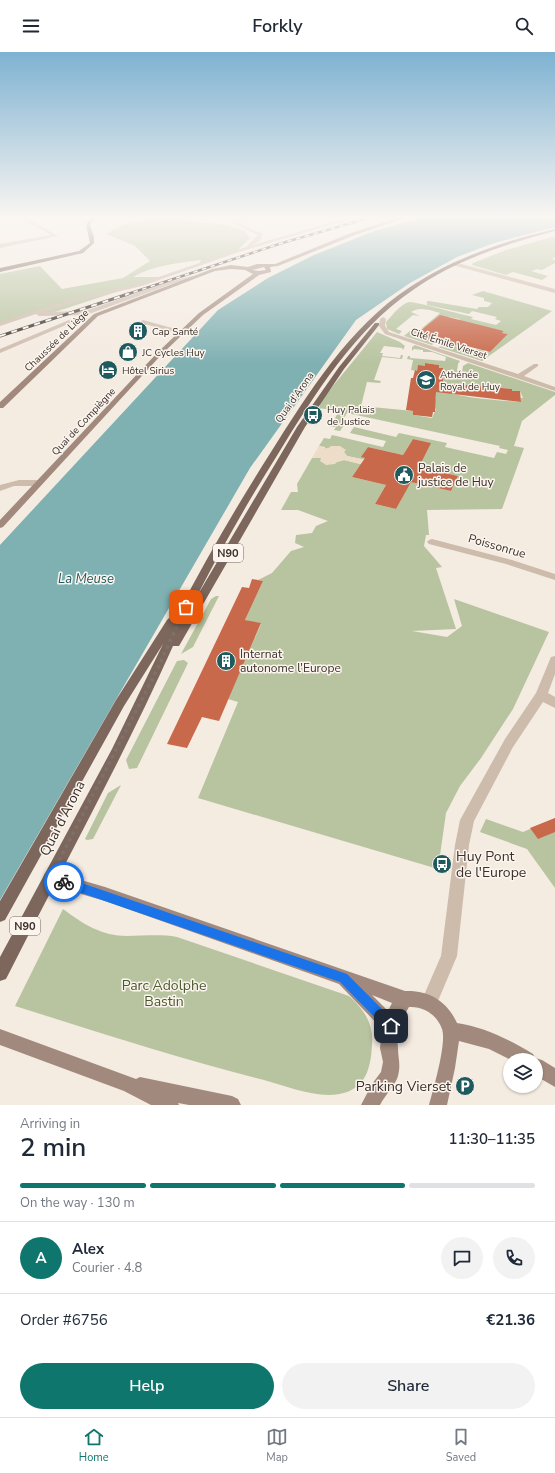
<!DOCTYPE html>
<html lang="en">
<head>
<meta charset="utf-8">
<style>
	body { margin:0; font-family:"Nunito Sans",sans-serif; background:#f2f2f3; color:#1f2937; height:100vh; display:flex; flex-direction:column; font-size:15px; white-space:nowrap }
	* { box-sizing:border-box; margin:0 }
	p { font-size:13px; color:#747a83 }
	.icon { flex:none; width:22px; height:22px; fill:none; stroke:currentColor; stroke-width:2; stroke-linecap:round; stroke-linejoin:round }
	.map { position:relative; height:1053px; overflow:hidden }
	.details { display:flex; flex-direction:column; background:#fff; flex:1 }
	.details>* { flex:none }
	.controls { position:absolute; left:503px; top:1001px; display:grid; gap:8px }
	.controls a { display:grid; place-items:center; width:40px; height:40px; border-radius:50%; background:#fff; box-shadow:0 1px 3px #0004; font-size:20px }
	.pin { position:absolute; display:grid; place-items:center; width:34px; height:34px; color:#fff; margin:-17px; border-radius:8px; box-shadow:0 2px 6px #0006 }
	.courier { position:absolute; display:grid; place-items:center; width:40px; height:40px; margin:-20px; border:3px solid #1a73e8; border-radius:50%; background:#fff; color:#222; box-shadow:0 1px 5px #0007 }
	.head em { font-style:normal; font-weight:600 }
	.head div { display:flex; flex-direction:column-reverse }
	.head { display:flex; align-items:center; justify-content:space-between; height:68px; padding:0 20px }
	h1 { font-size:26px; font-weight:600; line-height:30px }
	.bar { display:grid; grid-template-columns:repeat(4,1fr); gap:6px 4px; align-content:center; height:48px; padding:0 20px }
	.bar i { height:5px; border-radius:3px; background:#e0e1e3 }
	.bar .on { background:#0f766e }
	.bar p { grid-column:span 4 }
	.line { display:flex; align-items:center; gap:10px; padding:0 20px; border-top:1px solid #e0e1e3 }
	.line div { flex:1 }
	.round { display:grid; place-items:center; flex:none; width:42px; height:42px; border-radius:21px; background:#f2f2f3 }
	.button { display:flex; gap:8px; margin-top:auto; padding:8px 20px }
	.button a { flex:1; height:46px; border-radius:24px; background:#0f766e; color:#fff; font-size:16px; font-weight:600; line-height:46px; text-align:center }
	.button a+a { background:#f2f2f3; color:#1f2937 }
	header { display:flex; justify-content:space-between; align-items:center; height:52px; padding:0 20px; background:#fff; font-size:18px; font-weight:600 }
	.tabs { display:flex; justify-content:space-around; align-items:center; height:56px; border-top:1px solid #e0e1e3; background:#fff; font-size:11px; color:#747a83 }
	.tabs a { display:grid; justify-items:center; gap:2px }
	.tabs .on { color:#0f766e }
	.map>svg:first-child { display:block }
	.green { fill:#b8c4a0 }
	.plaza { fill:#ecdcc8 }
	.water { fill:#7fb0b2 }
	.building { fill:#c8694b }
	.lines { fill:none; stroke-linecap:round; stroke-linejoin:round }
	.street { fill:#cdbbac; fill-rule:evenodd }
	.secondary { fill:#a18a7d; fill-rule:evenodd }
	.primary { fill:#7d675c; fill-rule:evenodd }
	.rail-far1-casing { stroke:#3b302b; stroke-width:2.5 }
	.rail-casing { stroke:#3b302b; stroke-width:3 }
	.rail-far1 { stroke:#fbf5ee; stroke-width:1.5; stroke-dasharray:4.5; stroke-linecap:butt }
	.rail { stroke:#fbf5ee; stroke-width:2; stroke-dasharray:6; stroke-linecap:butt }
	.route { fill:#1a73e8 }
	.done { stroke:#7c716b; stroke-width:4; stroke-dasharray:0 7.2 }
	.labels { text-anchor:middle; stroke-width:3; stroke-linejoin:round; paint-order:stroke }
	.far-poi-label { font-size:10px; fill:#3b302b; stroke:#fbf5ee; text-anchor:start }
	.far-street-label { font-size:10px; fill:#3b302b; stroke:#fbf5ee }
	.shield { fill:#fbf5ee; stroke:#756b66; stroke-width:1 }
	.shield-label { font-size:11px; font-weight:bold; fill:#3b302b }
	.poi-label { font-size:12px; fill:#3b302b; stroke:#fbf5ee; text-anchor:start }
	.street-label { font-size:12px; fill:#3b302b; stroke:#fbf5ee }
	.water-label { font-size:13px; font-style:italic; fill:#1f5a5e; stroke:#fbf5ee }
	.near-street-label { font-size:14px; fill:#3b302b; stroke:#fbf5ee }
	.near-poi-label { font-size:14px; fill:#3b302b; stroke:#fbf5ee; text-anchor:start }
	.near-park-label { font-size:14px; fill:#4a5a2e; stroke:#fbf5ee }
</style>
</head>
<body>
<header><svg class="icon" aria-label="menu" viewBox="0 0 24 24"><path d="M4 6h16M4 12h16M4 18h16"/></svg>Forkly<svg class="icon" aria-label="search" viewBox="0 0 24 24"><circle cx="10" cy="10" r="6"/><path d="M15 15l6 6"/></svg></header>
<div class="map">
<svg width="555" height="1053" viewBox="0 0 555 1053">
	<rect width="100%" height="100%" fill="#f4ebe1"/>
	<!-- green -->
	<path class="green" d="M157,164H174L196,170L228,173L245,179L250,186L237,199L199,213L201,208C179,211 153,213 133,225H162L55,260L33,262L0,272V222L40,214L62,237L123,226L150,209L135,194L106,182L122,173Z
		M555,184V205L552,207L555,208V211L542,218L537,217L531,219L548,224L542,228L513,220L506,223L472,213L473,211L506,198Z
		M483,239L552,259L482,309L438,295L451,292L490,300L508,282L502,281L504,279L458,269L460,267L449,265L421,277L440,261C431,258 419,254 411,260L420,264L413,263L396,277L402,279L399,282L387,277L386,270C392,264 400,252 409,250C413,249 464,263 473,265L471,267L496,273L501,269L495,267L497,265L472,259L469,262L427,253V249H429L477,257L479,255H488L492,251L484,249V246L472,243Z
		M411,278L420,279L416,284L436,289L432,293L404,284Z
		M377,280L400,290L405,294L403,298L402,296L384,294L380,301H383L382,304L400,306L401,303H403L402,307L382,305L374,328L381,329L380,331L367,330L361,354L413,359V363L432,366L436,357L433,356L431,347H436V341L433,340V336C460,346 492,348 521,350V346H523L520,339H512V337L446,331V335L436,328L443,329V317L439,316V313L425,311V314H418L417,319L411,318L413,308L407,307L408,304H410V306L445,309L446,305L432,300H423V298L414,297L412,299V295L415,293L460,309L458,312L457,319L462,320L463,314L468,311L555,340V343L522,369L514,394L524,396L502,457L427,458L429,483H426L424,494L442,515L436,516L456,577L412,579L447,585L462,574L454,547L549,580L513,657L481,706L460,734L446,761L438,817L198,746L238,650L228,647L261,572L245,568L263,529L258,528L272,521L291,499L304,495L295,491L296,483L312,481L316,474L328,469L298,458H281L291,440H298L297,432L312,406H322L326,413L344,408L369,414L367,416L359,415L352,425L386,433L375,452L396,457L413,425L416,431L451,439L458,424L424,416L422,420L417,419L430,391L413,387L403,403L368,395L362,405L372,407L371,409L347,404L344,400L333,395L324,397L325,395L319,394L324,386L330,387L332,383L383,395L386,389L350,381L354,375L396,385L399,381L447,391L445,395L494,406L497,400L506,402L508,398L499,396L500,394L347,361L340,372L344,373L340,379L334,378L336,375H330L339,359L319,356L320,354L319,351Z
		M216,544H219L193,595L181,602L211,547Z
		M184,608L188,611L137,716L129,717L126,708L177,609Z
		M121,733L93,787L87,788L85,787L108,741Z
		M555,766V836L527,797L480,780L486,767L523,780Z
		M63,857C83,872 102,884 127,884C144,884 160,882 177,885L349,944C364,957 374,972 372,993C371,1013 367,1033 347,1040C322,1049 289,1035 264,1028C180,1007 98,980 15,954Z"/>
	<!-- plaza -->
	<path class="plaza" d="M319,394L327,397L331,394H340L346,398L344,400L347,404L371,409L368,414L344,408L337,410L335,412L326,413L320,409L321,406H312Z"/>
	<!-- water -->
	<path class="water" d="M424,164H555V175L494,191L457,205L410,231L356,268L250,416L0,848V493L218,258L268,226L314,203L369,181Z"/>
	<!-- building -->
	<path class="building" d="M440,263L504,279L502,281L508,282L490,300L463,293H450L415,283Z
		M425,311L439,313V316H443V331L512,337V339H520L521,350L436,340L435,360H433L432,365L413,363V359L406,358L411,326H413L415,318L417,319L418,313L425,314Z
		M413,387L431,391L419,415L458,424L451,439L411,430L396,457L375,452L386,433L352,425L365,406L361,405L368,395L403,403Z
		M252,527L263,529L245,568L261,571L219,669L202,665L187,696L167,692L242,535L249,536Z
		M555,766V780L538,787L530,776Z"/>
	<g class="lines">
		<!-- street -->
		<path class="street" d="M9,164H24L58,184L0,196V192L51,183L18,164L0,169V167Z
			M249,164H258L238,171L263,182L259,189L253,193L353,164L357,165L239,200L142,234L73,250L43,260L85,259L168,230L192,224L195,226L172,232L86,263L39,264L36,262L0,274V270L69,248L138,232L246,195L258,183L232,171L238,167Z
			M454,210L555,237V241L452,213V211Z
			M84,264L87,266L86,267L73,270L0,301V297L69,268Z
			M383,265L386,267L385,274L389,280L518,322L534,312H538V314L524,324L555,335V339L385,282L379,274L380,267Z
			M143,268L183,279L184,280L181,282L141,271L140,270Z
			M19,428H39L43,431L39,434H14L0,439V433Z
			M432,487L512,508L555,522V528L506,512L429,492L427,490L429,488Z
			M555,604V622L548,641L555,645V656L543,650L513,695L474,769L469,793L457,904L435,956L429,958L423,956L421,950L441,904L455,793L460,768L505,687L536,641L551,605Z"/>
		<!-- secondary -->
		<path class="secondary" d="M403,164H411L355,183L278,214L270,215L271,220L259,223L203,263L162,302L3,475L0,476V468L158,300L199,261L253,222L245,218L231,217L215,219L98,264L3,356H0V350L94,262L212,217L231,213L248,215L257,212H275L351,181ZM264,215L266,218L259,219L252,218Z
			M50,819L105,835L405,939C429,938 447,949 457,971C484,975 510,988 533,1002L535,1006L542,1008L555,1016V1035L536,1024V1008H511L489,997L459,989L455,1016L447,1053H429C433,1038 447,991 442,977C437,963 424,954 409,955C401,967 396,981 398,996C398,1007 401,1012 398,1024C395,1034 385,1043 380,1053H361L372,1032L381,1020L383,1010L380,996L382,977L339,932L105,849L50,833L45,831L43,826L45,821ZM372,943L392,951L388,959Z
			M0,977L136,1027L140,1025L232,1044L238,1047L241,1053H189L178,1051L179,1053H151L124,1039L0,993Z"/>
		<!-- primary -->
		<path class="primary" d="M92,164H97L92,169L90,173L94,185V191L83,201L0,220V216L79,199L90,191L86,173Z
			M555,177V179C505,192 456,208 413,238C354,278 315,342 278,402C249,448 222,495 197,544L297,375L339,315L375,271H379V273L344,317L305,375L179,594H173C122,708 62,816 6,927L0,929V905L112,697L163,592L124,654L5,868L0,870V849L116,648L167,568L175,560L179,559C207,505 238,452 271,400C309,340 349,275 410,235C454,206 504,189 555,177Z"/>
		<defs>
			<path id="rail-far1" d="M125,243L279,192L375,164"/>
			<path id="rail" d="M0,284L128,242"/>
		</defs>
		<!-- rail-far1 casing -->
		<use href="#rail-far1" class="rail-far1-casing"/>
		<!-- rail casing -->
		<use href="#rail" class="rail-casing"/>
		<!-- rail-far1 -->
		<use href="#rail-far1" class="rail-far1"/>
		<!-- rail -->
		<use href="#rail" class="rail"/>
	</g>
	<!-- sky -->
	<linearGradient id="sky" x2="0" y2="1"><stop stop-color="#7eb2d2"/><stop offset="0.53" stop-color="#faf6f2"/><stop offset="1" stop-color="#faf6f2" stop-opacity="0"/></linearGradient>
	<rect width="555" height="312" fill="url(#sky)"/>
	<!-- route -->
	<path class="route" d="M64,825L347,922L395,970L396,974L395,978L391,979L387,978L340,930L64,835L59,830Z"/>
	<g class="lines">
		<!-- done -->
		<path class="done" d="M64,830L50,826L153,626L186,555"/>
	</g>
	<!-- icons -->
	<defs>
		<symbol id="building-disc" viewBox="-11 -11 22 22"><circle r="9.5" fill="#1f5a5e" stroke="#fbf5ee"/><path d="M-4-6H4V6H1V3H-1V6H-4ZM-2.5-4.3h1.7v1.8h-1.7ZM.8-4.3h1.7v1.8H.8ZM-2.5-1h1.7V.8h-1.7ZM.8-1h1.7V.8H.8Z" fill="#fff"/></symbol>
		<symbol id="shop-disc" viewBox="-11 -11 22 22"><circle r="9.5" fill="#1f5a5e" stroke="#fbf5ee"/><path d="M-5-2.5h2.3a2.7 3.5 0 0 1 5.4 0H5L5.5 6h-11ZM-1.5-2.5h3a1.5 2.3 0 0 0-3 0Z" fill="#fff"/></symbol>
		<symbol id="hotel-disc" viewBox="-11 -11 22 22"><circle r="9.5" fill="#1f5a5e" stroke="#fbf5ee"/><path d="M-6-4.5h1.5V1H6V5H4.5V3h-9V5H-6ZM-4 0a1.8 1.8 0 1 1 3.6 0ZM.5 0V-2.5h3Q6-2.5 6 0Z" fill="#fff"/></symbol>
		<symbol id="school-disc" viewBox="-11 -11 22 22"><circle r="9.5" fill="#1f5a5e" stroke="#fbf5ee"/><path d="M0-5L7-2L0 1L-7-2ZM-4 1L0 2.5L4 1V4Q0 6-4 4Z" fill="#fff"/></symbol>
		<symbol id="bus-disc" viewBox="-11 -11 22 22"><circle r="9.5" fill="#1f5a5e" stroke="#fbf5ee"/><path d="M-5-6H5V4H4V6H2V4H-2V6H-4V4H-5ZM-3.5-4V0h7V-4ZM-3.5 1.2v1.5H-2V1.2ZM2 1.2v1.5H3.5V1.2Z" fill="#fff"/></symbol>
		<symbol id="civic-disc" viewBox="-11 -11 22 22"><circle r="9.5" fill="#1f5a5e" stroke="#fbf5ee"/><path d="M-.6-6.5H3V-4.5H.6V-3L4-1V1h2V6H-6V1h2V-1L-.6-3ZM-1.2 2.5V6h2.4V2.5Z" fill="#fff"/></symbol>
		<symbol id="parking-disc" viewBox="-11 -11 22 22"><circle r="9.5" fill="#1f5a5e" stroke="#fbf5ee"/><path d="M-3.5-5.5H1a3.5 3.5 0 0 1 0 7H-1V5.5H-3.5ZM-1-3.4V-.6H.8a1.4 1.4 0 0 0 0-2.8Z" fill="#fff"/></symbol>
	</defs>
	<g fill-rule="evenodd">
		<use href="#building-disc" x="127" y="268" width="22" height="22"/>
		<use href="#shop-disc" x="117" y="289" width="22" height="22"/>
		<use href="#hotel-disc" x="97" y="307" width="22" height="22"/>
		<use href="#school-disc" x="415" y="317" width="22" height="22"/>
		<use href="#bus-disc" x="302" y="352" width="22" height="22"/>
		<use href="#civic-disc" x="393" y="412" width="22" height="22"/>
		<use href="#building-disc" x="215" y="598" width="22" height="22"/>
		<use href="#bus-disc" x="431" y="801" width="22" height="22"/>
		<use href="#parking-disc" x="454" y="1023" width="22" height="22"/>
	</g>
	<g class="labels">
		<!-- far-poi labels -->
		<g class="far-poi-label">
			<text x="152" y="283">Cap Santé</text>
			<text x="142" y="304">JC Cycles Huy</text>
			<text x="122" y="322">Hôtel Sirius</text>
			<text x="440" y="326">Athénée<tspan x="440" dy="12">Royal de Huy</tspan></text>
			<text x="327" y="361">Huy Palais<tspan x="327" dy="12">de Justice</tspan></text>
		</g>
		<!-- far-street labels -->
		<g class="far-street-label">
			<text transform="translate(56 288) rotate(-44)" y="4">Chaussée de Liège</text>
			<text transform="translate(449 291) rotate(18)" y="4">Cité Émile Vierset</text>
			<text transform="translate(294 345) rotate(-55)" y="4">Quai d'Arona</text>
			<text transform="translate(83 369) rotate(-47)" y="4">Quai de Compiègne</text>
		</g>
		<!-- shield labels -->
		<g class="shield">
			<rect x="213" y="492" width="30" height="18" rx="3"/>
			<rect x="10" y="865" width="30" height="18" rx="3"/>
		</g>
		<g class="shield-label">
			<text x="228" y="505">N90</text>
			<text x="25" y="878">N90</text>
		</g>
		<!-- poi labels -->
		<g class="poi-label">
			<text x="418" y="420">Palais de<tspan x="418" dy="14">justice de Huy</tspan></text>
			<text x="240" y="606">Internat<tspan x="240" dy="14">autonome l'Europe</tspan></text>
		</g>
		<!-- street labels -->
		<g class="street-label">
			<text transform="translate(497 494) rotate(16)" y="4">Poissonrue</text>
		</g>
		<!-- water labels -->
		<g class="water-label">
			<text x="86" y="531">La Meuse</text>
		</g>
		<!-- near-street labels -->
		<g class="near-street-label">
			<text transform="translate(62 766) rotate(-63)" y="5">Quai d'Arona</text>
		</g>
		<!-- near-poi labels -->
		<g class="near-poi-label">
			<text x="456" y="809">Huy Pont<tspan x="456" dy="16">de l'Europe</tspan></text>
			<text x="451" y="1039" text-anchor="end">Parking Vierset</text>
		</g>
		<!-- near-park labels -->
		<g class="near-park-label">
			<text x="164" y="938">Parc Adolphe<tspan x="164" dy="16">Bastin</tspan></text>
		</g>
	</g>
</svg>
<div class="controls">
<a><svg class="icon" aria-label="layers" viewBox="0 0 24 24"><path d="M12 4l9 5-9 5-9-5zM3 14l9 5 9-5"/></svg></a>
</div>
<div class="pin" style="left:186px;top:555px;background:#ea580c"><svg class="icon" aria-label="bag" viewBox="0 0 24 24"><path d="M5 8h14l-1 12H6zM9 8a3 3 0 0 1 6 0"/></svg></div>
<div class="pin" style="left:391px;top:974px;background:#1f2937"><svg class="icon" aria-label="home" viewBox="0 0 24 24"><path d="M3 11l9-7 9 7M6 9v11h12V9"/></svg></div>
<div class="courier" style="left:64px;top:830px"><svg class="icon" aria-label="bike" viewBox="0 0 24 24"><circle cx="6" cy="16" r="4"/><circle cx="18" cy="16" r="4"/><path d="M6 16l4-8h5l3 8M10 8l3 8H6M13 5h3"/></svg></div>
</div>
<section class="details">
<div class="head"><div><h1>2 min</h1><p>Arriving in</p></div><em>11:30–11:35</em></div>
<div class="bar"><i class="on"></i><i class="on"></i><i class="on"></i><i></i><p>On the way · 130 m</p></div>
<div class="line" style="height:72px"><b class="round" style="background:#0f766e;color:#fff">A</b><div><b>Alex</b><p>Courier · 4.8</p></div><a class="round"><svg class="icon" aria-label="chat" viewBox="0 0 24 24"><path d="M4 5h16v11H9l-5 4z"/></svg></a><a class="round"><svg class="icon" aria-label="phone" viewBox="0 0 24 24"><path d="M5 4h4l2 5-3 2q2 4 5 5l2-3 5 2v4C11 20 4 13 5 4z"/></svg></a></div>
<div class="line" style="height:52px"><div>Order #6756</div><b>€21.36</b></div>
<div class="button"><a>Help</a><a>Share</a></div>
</section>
<nav class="tabs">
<a class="on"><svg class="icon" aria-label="home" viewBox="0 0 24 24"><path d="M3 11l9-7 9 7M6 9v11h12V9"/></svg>Home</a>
<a><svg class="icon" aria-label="map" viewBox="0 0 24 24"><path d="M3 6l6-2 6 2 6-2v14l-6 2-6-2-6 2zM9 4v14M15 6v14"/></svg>Map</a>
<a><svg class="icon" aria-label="saved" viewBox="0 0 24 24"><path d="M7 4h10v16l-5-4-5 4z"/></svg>Saved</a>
</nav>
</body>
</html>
